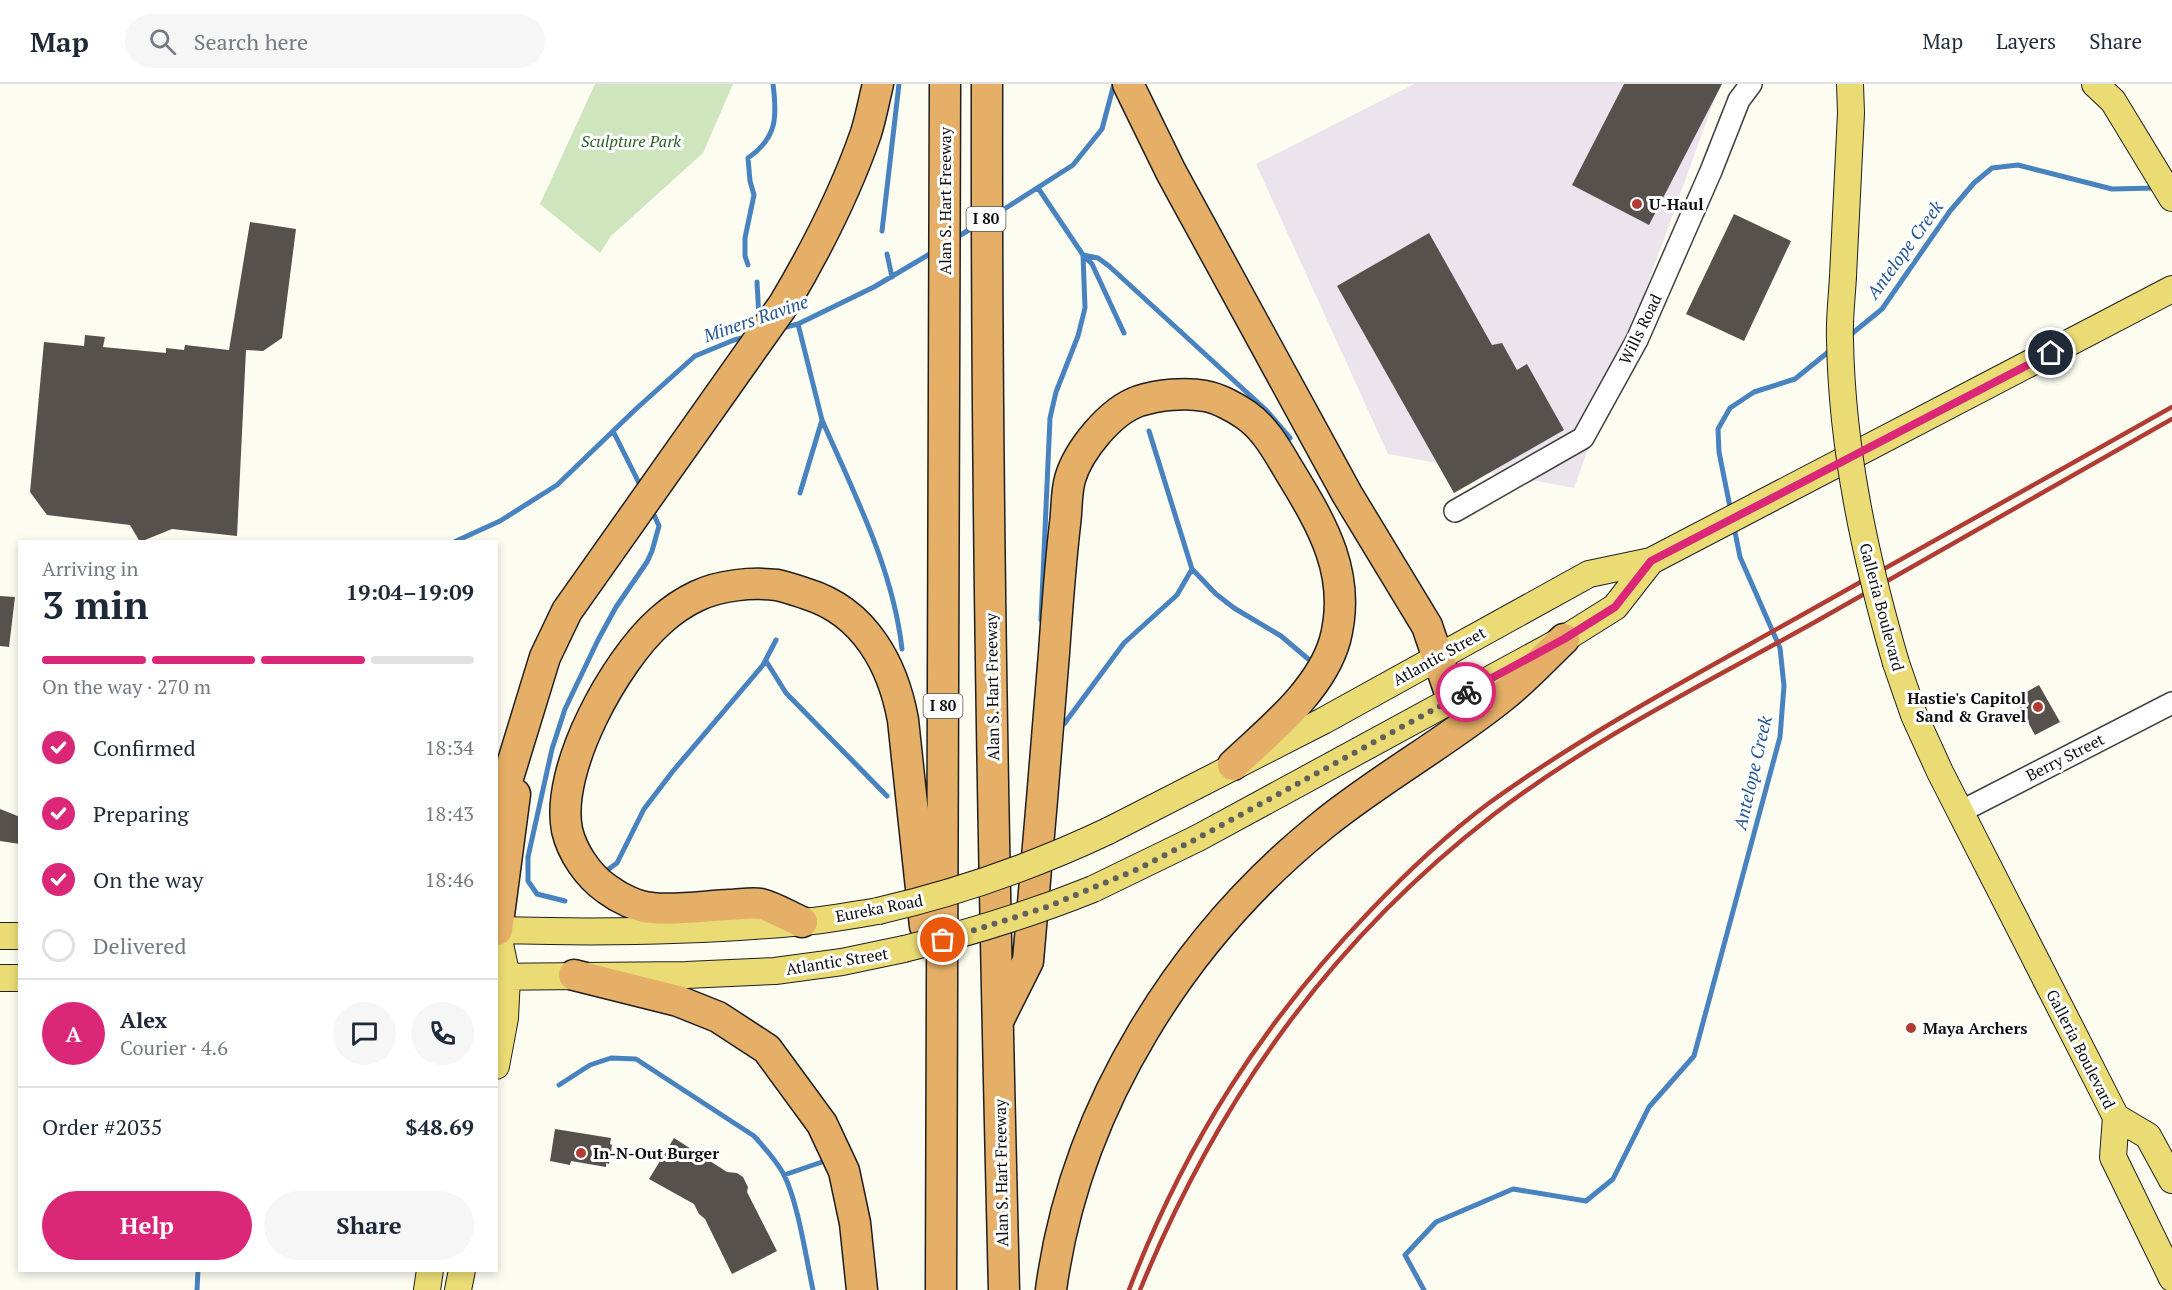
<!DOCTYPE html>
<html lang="en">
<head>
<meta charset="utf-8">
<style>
	body { margin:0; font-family:"PT Serif",serif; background:#f6f6f7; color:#1f2937; height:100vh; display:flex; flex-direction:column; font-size:22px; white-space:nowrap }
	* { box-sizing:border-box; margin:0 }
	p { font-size:20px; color:#747a83 }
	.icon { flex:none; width:33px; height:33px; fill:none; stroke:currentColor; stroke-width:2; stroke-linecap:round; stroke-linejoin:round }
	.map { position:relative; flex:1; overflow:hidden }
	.details { position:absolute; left:18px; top:456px; width:480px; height:732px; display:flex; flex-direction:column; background:#fff; border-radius:0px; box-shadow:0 3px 9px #0003 }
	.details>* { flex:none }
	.pin { position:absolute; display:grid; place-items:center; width:51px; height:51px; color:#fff; margin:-26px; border:3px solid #fff; border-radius:50%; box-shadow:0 2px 6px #0007 }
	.courier { position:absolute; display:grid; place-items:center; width:60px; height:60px; margin:-30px; border:4px solid #db2777; border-radius:50%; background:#fff; color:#222; box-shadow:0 2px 8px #0007 }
	.headline em { font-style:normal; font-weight:600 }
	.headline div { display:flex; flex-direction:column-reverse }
	.headline { display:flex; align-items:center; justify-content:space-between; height:102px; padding:0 24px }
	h1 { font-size:39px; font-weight:600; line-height:45px }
	.bar { display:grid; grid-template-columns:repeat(4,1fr); gap:9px 6px; align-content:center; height:72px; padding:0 24px }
	.bar i { height:8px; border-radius:4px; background:#e0e1e3 }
	.bar .active { background:#db2777 }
	.bar p { grid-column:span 4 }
	.line { display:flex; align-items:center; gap:15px; padding:0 24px; border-top:2px solid #e0e1e3 }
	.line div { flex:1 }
	.round { display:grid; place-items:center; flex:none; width:63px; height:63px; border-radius:32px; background:#f6f6f7 }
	ol { padding:0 24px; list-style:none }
	li { display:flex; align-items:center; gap:18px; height:66px }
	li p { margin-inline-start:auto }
	li .icon { padding:6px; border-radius:50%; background:#db2777; color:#fff; stroke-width:4 }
	li:last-child { color:#747a83 }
	li i { width:33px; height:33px; border:3px solid #e0e1e3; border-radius:50% }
	.cta { display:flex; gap:12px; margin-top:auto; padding:12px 24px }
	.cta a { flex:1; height:69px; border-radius:36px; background:#db2777; color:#fff; font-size:24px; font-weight:600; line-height:69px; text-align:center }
	.cta a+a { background:#f6f6f7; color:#1f2937 }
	header { display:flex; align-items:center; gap:36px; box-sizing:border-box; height:84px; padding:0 30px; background:#fff; border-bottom:2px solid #e0e1e3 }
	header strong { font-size:28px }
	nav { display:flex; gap:33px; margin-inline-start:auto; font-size:21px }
	.search { width:420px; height:54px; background:#f6f6f7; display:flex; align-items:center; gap:15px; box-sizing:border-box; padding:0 21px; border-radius:33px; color:#747a83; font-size:22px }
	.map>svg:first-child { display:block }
	.industrial { fill:#ece4ec }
	.green { fill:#cee5be }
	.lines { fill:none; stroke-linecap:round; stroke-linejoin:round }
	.stream { stroke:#4983bf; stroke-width:5 }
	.building { fill:#56514c }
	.minor-casing { stroke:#414141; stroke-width:24 }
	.major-casing { stroke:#1f1f1f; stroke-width:28 }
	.highway-casing { stroke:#1f1f1f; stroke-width:33 }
	.minor { stroke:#fff; stroke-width:21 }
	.major { stroke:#eadb74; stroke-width:26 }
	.highway { stroke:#e5af67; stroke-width:30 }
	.rail { stroke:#b03c34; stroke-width:4.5 }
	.major-bridge-casing { stroke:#1f1f1f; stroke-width:28; stroke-linecap:butt }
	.major-bridge { stroke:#eadb74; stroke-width:26 }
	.done { stroke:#62615d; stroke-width:6; stroke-dasharray:0 10.8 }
	.route { stroke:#db2777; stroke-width:8 }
	.poi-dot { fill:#b03c34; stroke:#fff; stroke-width:2 }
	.labels { text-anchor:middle; stroke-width:6; stroke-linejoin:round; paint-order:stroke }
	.shield { fill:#fff; stroke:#565656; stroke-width:1.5 }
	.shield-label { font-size:15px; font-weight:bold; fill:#0e0e0e }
	.park-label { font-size:16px; font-style:italic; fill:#2b5f25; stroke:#fff }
	.street-label { font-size:16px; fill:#0e0e0e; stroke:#fff }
	.poi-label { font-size:16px; font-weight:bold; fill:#0e0e0e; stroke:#fff; text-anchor:start }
	.water-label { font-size:18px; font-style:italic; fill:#245693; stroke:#fff }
</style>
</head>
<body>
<header>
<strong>Map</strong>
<div class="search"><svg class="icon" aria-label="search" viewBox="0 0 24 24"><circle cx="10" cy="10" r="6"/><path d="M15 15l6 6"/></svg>Search here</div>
<nav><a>Map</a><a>Layers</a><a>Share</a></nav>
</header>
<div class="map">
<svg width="2172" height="1206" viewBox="0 0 2172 1206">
	<rect width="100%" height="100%" fill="#fdfcf1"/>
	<!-- industrial -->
	<path class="industrial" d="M1414,0H1720L1574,404L1388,370L1256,80Z"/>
	<!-- green -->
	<path class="green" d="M595,0H733L703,69L611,152L600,169L540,120Z"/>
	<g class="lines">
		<!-- stream -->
		<path class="stream" d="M1038,104L1083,171L1092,180L1124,249
			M998,129L1073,81L1102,45L1114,0
			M882,147L899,0
			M954,155L977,141
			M887,170L892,193
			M748,181L745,172V154L754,111L750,97L748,74C778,53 777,32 773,0
			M757,198L759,235
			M798,240L822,336L800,409
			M782,244L798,240L874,203L933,168
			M1849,252L1882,225L1950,127L1974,99L1992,84L2018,81L2112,105L2156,104
			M822,336C854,409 893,485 902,565
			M613,347L642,405
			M1731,428L1719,368L1718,345L1730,324L1754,308L1795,295L1832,265
			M454,458L500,437L557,401L637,324L695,272L734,256L746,253
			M1192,485L1216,510L1234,524L1281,552L1313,579
			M1041,536L1050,334L1056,308L1078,252L1085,224L1083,171L1098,174L1109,182L1266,326L1290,354
			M766,577L786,609L887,712
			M1064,640L1124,559L1177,511L1192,485L1149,347
			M606,787L617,779L644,725L673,687L763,581L776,556
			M565,817L537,810L528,797V773L552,665L565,625L598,556L616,523L647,478L652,467L659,442L651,424
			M559,1001L590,981L611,974L636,975L754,1052C765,1064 775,1075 783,1089C798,1117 806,1174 813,1206
			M784,1091L822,1078
			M197,1206L198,1186
			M1424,1206L1405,1171L1436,1138L1513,1105L1586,1117L1613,1095L1649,1023L1694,972L1780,653L1784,602L1780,564L1740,473L1734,443"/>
	</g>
	<!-- building -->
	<path class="building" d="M1624,0H1722L1649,141L1572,101Z
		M1734,130L1791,157L1744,257L1686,230Z
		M250,138L296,145L282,254L263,267L246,266L237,452L172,445L140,458L130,441L47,431L30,408L44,258L84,262L85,251L105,253L103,263L166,269V264L184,266L185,261L229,266Z
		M1429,149L1492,261L1502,259L1517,286L1527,280L1564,346L1454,409L1337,202Z
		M0,512L15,513L9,563L0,562Z
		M2039,601L2060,638L2035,651L2015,614Z
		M0,725L20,733V760L0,757Z
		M555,1045L611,1054L610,1060L612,1061L609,1080L606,1079V1083L571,1077L570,1081L550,1077Z
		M674,1054L727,1088L737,1089L743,1093L748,1103L747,1108L777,1167L732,1190L705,1135L699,1130L694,1120L649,1095Z"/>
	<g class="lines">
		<defs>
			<path id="minor" d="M1455,427L1583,354L1637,256L1711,87L1739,16L1751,0
				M1960,728L2172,619"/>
			<path id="major" d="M2095,0L2113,17L2172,114
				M1843,192L1851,29L1850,0
				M1896,579L1914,631L1940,688L2116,1033L2113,1073L2172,1194
				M1108,747L1323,637L1589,490L1651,477L2172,205
				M1093,805L1198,754L1564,555L1615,523L1651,477
				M496,846C598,849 701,848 802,838C827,836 853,831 878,827
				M0,852H20
				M496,893L686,891L775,887L842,878L904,865
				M0,894H20
				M496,982L505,934L507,893L497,846
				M2116,1033L2148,1052L2172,1096
				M427,1206L430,1186
				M458,1206L462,1186"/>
			<path id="highway" d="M987,0C986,402 994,804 1004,1206
				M1128,0L1171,88L1347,410L1427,542L1452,615
				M496,733L545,573L567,527L784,220C816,166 845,110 866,49C871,33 874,16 878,0
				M802,838C790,833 774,823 761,820C751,818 739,821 729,821C707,822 673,827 652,824C637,823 619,814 607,805C588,792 572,768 567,746C555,685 615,577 660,537C671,527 684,518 697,512C720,501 752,498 777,501C787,503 798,507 807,510C865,528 893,581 903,636L925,842
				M497,846L515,710
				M574,891L678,917L718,933L767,965L822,1040L844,1087L855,1139L862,1206
				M1000,933L1028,877C1037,774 1046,672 1054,569C1057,526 1060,483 1065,440C1067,426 1066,409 1070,395C1078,367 1110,327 1139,317C1158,311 1185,308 1205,312C1218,314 1236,324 1246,331C1266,345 1278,368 1290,388C1323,442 1352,491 1335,556C1321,606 1269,647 1233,681
				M941,1206L945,0
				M1051,1206C1075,1024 1182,854 1324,740C1381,694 1445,659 1501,614C1524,596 1544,574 1564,555"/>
		</defs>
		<!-- minor casing -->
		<use href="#minor" class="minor-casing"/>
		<!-- major casing -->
		<use href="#major" class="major-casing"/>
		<!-- highway casing -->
		<use href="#highway" class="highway-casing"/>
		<!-- minor -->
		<use href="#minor" class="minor"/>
		<!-- major -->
		<use href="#major" class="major"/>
		<!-- highway -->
		<use href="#highway" class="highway"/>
		<!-- rail -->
		<path class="rail" d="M1129,1206C1184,1062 1262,939 1369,828C1406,789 1446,751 1489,719C1590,646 1701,588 1809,527C1931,459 2051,391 2172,323
			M1140,1206C1218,1016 1329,858 1493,731C1592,655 1706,599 1815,538C1934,471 2053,403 2172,335"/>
		<defs>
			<path id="major-bridge" d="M1843,192C1842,213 1839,235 1840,256C1842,366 1865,473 1896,579
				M878,827C961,808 1032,783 1108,747
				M904,865C969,849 1031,830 1093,805"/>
		</defs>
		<!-- major-bridge casing -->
		<use href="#major-bridge" class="major-bridge-casing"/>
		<!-- major-bridge -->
		<use href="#major-bridge" class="major-bridge"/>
	</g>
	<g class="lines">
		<!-- done -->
		<path class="done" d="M943,856L1047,823L1138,785L1198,754L1466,608"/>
		<!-- route -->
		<path class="route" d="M1466,608L1564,555L1615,523L1651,477L2051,269"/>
	</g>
	<!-- markers -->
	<g class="poi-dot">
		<circle cx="1637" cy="120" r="6"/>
		<circle cx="2038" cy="623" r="6"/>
		<circle cx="1911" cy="944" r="6"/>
		<circle cx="581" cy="1069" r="6"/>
	</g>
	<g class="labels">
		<!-- shield labels -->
		<g class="shield">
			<rect x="966.5" y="123" width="39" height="24" rx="4.5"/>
			<rect x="923.5" y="610" width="39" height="24" rx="4.5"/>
		</g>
		<g class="shield-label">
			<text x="986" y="140">I 80</text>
			<text x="943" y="627">I 80</text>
		</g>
		<!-- park labels -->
		<g class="park-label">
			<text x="631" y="63">Sculpture Park</text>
		</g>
		<!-- street labels -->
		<g class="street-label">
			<text transform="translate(945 117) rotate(-90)" y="6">Alan S. Hart Freeway</text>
			<text transform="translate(1640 245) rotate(-64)" y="6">Wills Road</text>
			<text transform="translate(1882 523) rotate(75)" y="6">Galleria Boulevard</text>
			<text transform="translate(1439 572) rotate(-29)" y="6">Atlantic Street</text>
			<text transform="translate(992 603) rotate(-91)" y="6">Alan S. Hart Freeway</text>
			<text transform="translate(2065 673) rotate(-27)" y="6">Berry Street</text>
			<text transform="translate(879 824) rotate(-11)" y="6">Eureka Road</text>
			<text transform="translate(837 877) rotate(-9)" y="6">Atlantic Street</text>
			<text transform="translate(2081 965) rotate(63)" y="6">Galleria Boulevard</text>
			<text transform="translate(1001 1089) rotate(-91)" y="6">Alan S. Hart Freeway</text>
		</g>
		<!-- poi labels -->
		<g class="poi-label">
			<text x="1649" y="126">U-Haul</text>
			<text x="2026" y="620" text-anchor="end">Hastie's Capitol<tspan x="2026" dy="18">Sand &amp; Gravel</tspan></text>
			<text x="1923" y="950">Maya Archers</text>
			<text x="593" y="1075">In-N-Out Burger</text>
		</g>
		<!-- water labels -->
		<g class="water-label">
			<text transform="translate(1905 166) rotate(-54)" y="6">Antelope Creek</text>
			<text transform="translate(756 235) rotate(-19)" y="6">Miners Ravine</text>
			<text transform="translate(1753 689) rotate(-77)" y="6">Antelope Creek</text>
		</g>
	</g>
</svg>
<div class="pin" style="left:943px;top:856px;background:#ea580c"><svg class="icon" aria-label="bag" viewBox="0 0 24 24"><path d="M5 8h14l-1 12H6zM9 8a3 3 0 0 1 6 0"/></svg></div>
<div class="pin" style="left:2051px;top:269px;background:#1f2937"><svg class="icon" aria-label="home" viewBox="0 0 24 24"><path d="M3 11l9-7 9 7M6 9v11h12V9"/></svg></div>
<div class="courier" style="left:1466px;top:608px"><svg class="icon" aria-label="bike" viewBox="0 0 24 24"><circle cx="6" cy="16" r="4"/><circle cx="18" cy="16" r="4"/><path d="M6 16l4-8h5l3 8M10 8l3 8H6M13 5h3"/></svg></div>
<section class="details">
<div class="headline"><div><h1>3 min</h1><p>Arriving in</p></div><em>19:04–19:09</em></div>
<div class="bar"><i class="active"></i><i class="active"></i><i class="active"></i><i></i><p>On the way · 270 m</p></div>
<ol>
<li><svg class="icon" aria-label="check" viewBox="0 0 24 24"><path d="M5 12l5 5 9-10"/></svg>Confirmed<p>18:34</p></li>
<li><svg class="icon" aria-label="check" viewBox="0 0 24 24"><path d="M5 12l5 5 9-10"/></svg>Preparing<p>18:43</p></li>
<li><svg class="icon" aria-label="check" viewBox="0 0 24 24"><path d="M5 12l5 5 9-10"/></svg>On the way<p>18:46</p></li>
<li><i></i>Delivered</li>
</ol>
<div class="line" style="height:108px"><b class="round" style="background:#db2777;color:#fff">A</b><div><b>Alex</b><p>Courier · 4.6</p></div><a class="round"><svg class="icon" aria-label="chat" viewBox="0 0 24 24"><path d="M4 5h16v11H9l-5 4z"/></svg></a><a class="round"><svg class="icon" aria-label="phone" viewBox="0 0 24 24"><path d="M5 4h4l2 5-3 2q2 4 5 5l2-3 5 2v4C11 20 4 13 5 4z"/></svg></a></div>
<div class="line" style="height:78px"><div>Order #2035</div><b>$48.69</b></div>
<div class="cta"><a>Help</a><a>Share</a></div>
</section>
</div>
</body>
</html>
